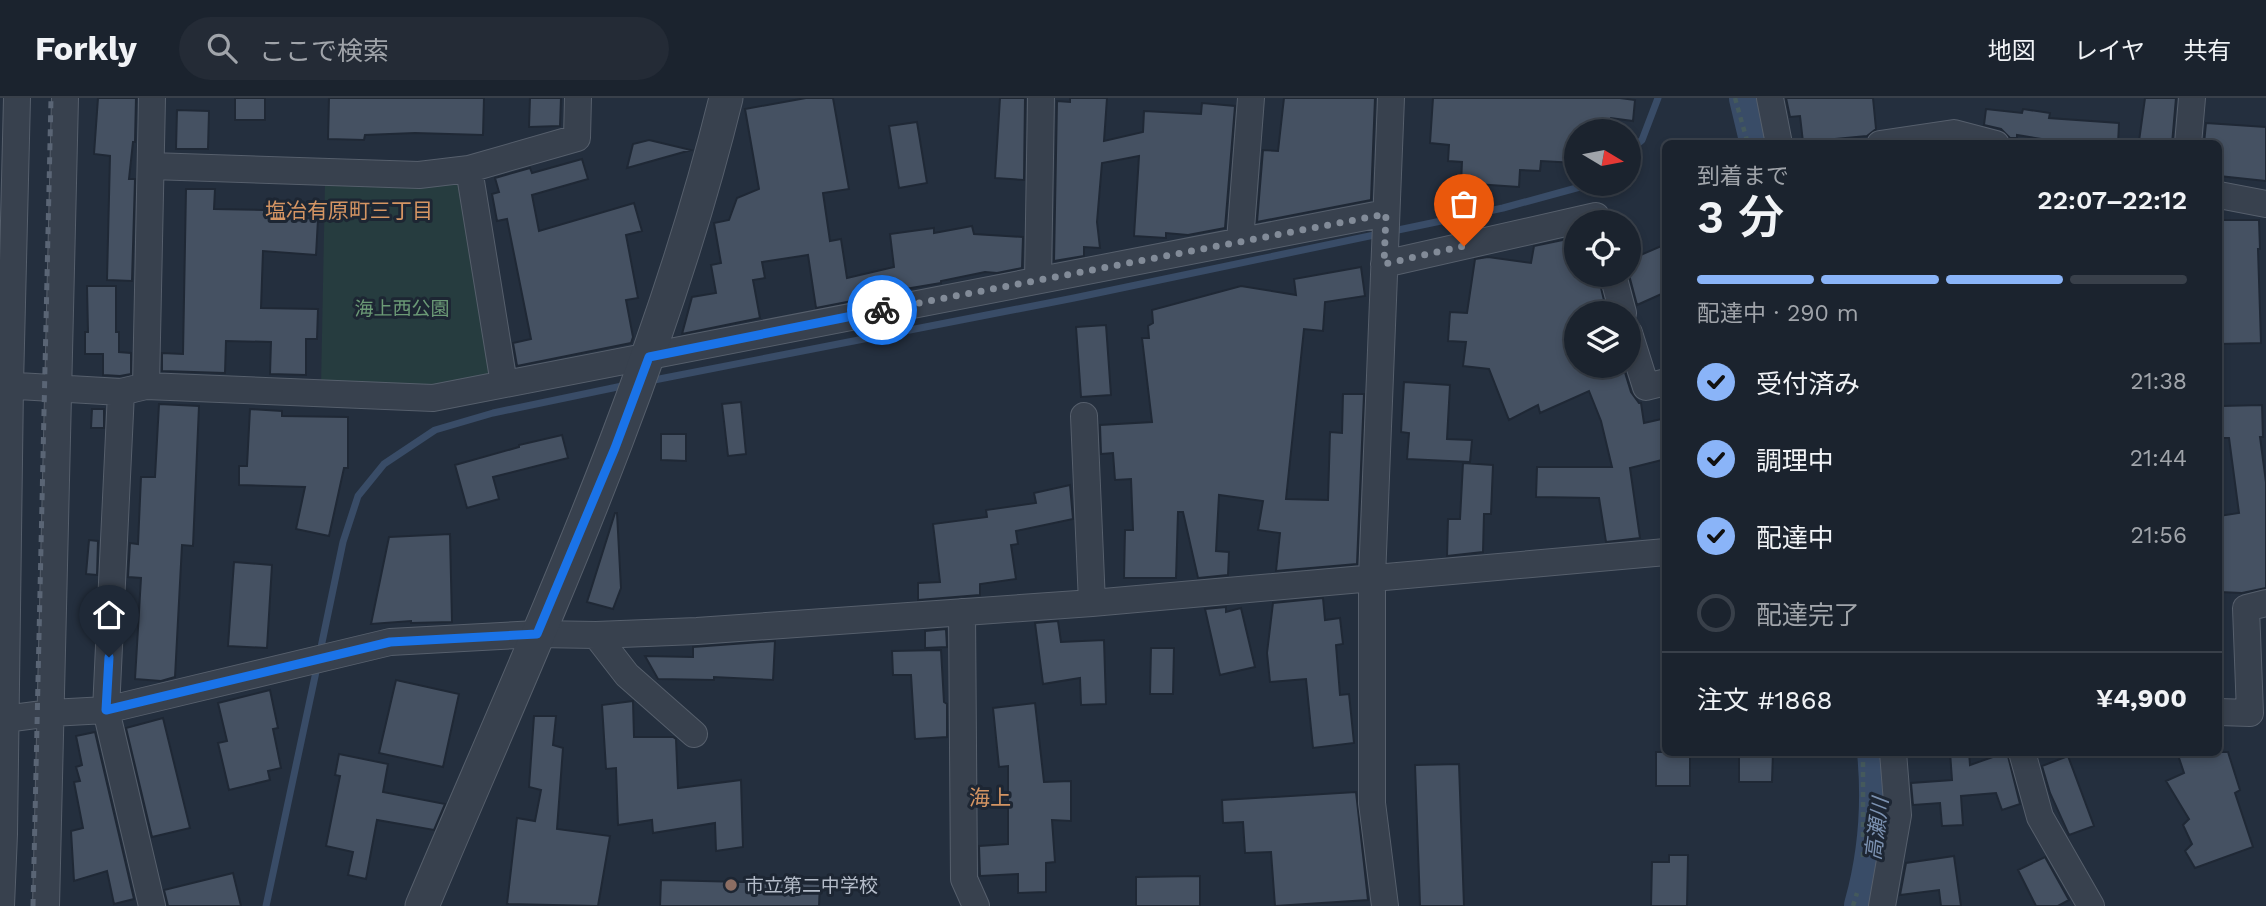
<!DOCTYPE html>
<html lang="ja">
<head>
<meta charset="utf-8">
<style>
	body { margin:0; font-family:"Work Sans","Noto Sans JP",sans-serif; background:#242b36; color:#f1f3f6; height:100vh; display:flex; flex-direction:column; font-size:26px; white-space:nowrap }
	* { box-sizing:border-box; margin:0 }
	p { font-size:23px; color:#a0a4aa }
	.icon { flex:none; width:38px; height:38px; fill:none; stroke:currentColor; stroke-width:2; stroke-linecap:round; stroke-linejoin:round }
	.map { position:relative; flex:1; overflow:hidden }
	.panel { position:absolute; left:1662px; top:42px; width:560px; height:616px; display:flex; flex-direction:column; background:#1b232e; border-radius:10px; box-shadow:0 4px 10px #0003,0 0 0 2px #39404a }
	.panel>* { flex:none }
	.needle { width:46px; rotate:100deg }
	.fabs { position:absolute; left:1564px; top:21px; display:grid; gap:14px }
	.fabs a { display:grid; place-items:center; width:77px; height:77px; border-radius:50%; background:#1b232e; box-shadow:0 4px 10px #0003,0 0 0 2px #39404a; font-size:35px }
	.pin { position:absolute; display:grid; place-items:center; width:60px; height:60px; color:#fff; margin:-72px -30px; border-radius:50% 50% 50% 0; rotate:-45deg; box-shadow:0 0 7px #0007 }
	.pin .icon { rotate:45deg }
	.courier { position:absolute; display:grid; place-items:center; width:70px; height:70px; margin:-35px; border:5px solid #1a73e8; border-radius:50%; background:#fff; color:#222; box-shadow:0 2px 9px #0007 }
	.summary em { font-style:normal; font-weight:600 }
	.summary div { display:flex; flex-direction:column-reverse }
	.summary { display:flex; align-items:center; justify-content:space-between; height:119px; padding:0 35px }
	h1 { font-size:46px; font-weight:600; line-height:52px }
	.bar { display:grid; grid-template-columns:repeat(4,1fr); gap:10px 7px; align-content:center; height:84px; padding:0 35px }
	.bar i { height:9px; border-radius:5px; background:#39404a }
	.bar .selected { background:#8ab4f8 }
	.bar p { grid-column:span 4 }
	.line { display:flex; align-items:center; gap:18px; padding:0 35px; border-top:2px solid #39404a }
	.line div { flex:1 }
	ol { padding:0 35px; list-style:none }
	li { display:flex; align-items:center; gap:21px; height:77px }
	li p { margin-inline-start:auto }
	li .icon { padding:7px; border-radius:50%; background:#8ab4f8; color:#111; stroke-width:4 }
	li:last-child { color:#a0a4aa }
	li i { width:38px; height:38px; border:4px solid #39404a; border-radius:50% }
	header { display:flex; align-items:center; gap:42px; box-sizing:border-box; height:98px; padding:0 35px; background:#1b232e; border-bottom:2px solid #39404a }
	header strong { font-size:33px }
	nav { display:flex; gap:38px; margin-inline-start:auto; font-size:24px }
	.search { width:490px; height:63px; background:#242b36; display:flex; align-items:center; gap:18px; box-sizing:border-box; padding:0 24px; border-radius:38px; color:#a0a4aa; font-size:26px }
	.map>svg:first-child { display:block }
	.green { fill:#263c3f }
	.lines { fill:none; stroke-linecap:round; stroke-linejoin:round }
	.stream { stroke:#394c67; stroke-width:7 }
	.river { stroke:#394c67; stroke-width:44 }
	.building { fill:#455162; stroke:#1f2835; stroke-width:2 }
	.minor-casing { stroke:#565f6c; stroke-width:28 }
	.tertiary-casing { stroke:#565f6c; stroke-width:35 }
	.path { stroke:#44595c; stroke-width:4.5; stroke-dasharray:5 5; stroke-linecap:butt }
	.minor { stroke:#38414e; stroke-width:26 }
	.tertiary { stroke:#38414e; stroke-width:33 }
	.rail { stroke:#5a6575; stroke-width:5; stroke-dasharray:7 7; stroke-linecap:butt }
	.done { stroke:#828b98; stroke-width:7; stroke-dasharray:0 12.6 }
	.route { stroke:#1a73e8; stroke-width:9 }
	.education-dot { fill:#8d6e63; stroke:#1d2633; stroke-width:2.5 }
	.labels { text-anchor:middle; stroke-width:6; stroke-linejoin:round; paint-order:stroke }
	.park-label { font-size:19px; fill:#6b9a76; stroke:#1d2633 }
	.poi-label { font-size:19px; fill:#b4bcc9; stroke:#1d2633; text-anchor:start }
	.neighbourhood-label { font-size:21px; fill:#d59563; stroke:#1d2633 }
	.water-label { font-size:21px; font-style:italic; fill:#7c92b1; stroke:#1d2633 }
</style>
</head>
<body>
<header>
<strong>Forkly</strong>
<div class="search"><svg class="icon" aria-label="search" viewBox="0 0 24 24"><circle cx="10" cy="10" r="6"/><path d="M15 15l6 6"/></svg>ここで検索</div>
<nav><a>地図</a><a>レイヤ</a><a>共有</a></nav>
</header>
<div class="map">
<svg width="2266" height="808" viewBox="0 0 2266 808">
	<rect width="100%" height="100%" fill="#242f3e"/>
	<!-- green -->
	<path class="green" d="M455,83L463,89L493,274L486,283L433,293L321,288L325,84Z"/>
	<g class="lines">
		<!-- stream -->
		<path class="stream" d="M1629,53L1642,42L1658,0
			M649,283L1074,200L1503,110L1591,86
			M320,554L343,444L358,398L384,366L435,332L493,315L627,287
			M266,808L317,569"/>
		<!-- river -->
		<path class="river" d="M1751,0L1762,46
			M1866,808C1880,758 1884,706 1879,654"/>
	</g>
	<!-- building -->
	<path class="building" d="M98,0H136L135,44H133L129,81H135L132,183L107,182L110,58L94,56Z
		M235,0H265V22H235Z
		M329,0H484L483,37L415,35L365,37L364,42L328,41Z
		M530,0H561L560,28L529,29Z
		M806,0H833L849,91L823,95L830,143L841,141L847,180L894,169L890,136L934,130V135L972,128L974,136L1023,139L1022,170L997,175L985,174L941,183V185L887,194L888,196L816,210L808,157L762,164L765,180L753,182L760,220L682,236L692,199L716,195L711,167L721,165L714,125L729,122L737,100L759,91L745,11Z
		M1000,0H1025L1024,82L995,80Z
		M1070,0H1107L1104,43L1143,34L1144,13L1201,16L1202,5L1235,8L1225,130L1188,137L1166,135V140L1134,138L1139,58L1102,65L1097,124L1100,150L1084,149V158L1054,163L1057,3L1070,4Z
		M1284,0H1375L1371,102L1257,124L1263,52L1278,53Z
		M1433,0H1620L1635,2L1633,23L1611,20L1609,33H1577V65L1541,63L1540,73L1520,72L1519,89L1461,85L1462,64L1448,63L1449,47L1430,45Z
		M1786,0H1873L1876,31L1867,38L1803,44L1800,18L1790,19Z
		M2145,0H2176L2172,46L2139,43Z
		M1986,11L2022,15L2023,11L2050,15L2049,20L2119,25L2118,46L2054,43L2017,37V40H2010L2001,31L1984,27Z
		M177,12L209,13L208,51H176Z
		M917,24L927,85L899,90L889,28Z
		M2206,25L2266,29V83L2219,78V46H2204Z
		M649,42L691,52L627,70L633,46Z
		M582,61L588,81L532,97L539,133L634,105L642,133L626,137L638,200L626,202L633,239L631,245L517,268L513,245L531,241L507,121L497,123L492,96L499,94L495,80L530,70L532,75Z
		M186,91H215L214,111L264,112V117L318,121L316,157L263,153L261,210L318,211L317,241H306V277L270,276L271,244L226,243L225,275L162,273V255L183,256Z
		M2219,122H2259L2260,151H2258L2261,245L2219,246Z
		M1577,139V177H1598L1607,215H1577V268H1623L1631,294L1639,305H1641L1644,325L1666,320V361L1630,370L1640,440L1606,444L1599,400L1536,399L1537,369H1612L1601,323L1589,293L1540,315L1538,307L1509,322L1489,271L1463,268L1466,244L1448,243L1450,214L1467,215L1475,161L1488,159L1531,165L1534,148Z
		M1666,146V194L1637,207L1629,177V162Z
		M1361,169L1365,198L1325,204L1323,233L1304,231L1286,401L1328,402L1330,334L1342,335L1343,296H1364L1357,466L1276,473L1280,435L1258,432L1263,403L1219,397L1216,453L1229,454L1228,477L1198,480L1183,414H1178L1176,480H1124L1125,432H1133L1131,381L1115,382L1113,355L1101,356L1100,327L1152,324L1142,240H1149L1148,228L1153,225L1152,212L1241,188L1296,197L1294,181Z
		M87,188H116V234H119V254L131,255V276L120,278L103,277V256H85V234H88Z
		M1106,227L1111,297L1081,299L1076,229Z
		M1404,284L1450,287L1447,341L1472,342L1470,364L1407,361L1409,335L1401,334Z
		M741,304L746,356L728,358L722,306Z
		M159,306L199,308L193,448L182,447L175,579L161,583L135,581L141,480L128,479L130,445L138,446L141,379H155Z
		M2262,307L2263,339H2260L2266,384V490L2242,495L2219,494V443H2222L2219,418L2239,415L2229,340H2222L2221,308Z
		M92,311H104V330H91Z
		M250,311L282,313V318L348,319V370H344L329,438L296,431L305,389L239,387V368H247Z
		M661,336H686V363L661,362Z
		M562,337L568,360L493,379L499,401L467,410L455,367L519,349V347Z
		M1463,365L1493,367L1491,416H1484L1483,454L1447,458L1448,421H1460Z
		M1070,387L1073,421L1016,433L1018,446L1011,447L1016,481L980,486V497L918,502V485L940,484L933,426L987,419L986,412L1036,405L1034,395Z
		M615,415H617L621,490L613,511L587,504Z
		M450,436L452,524L411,525V523L371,526L389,439Z
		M89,442L98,443L97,477L86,476Z
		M234,464L272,467L267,550L228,548Z
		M1323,500L1325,522L1340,520L1343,546L1336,547L1340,597L1349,596L1354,645L1313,650L1306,581L1270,584L1267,555L1273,505Z
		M1226,509V514L1241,510L1255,569L1220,577L1205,511Z
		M1058,523L1061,544L1104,542L1106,606L1081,607L1080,580L1043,586L1035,525Z
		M946,531L947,549L925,550V533Z
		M775,543L773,582L714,579V582L658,581L645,558L693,559V549Z
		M1151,550H1174L1173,596H1150Z
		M941,552L944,604L947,606V639L915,641L911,577H893L892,553Z
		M396,582L459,596L443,669L379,655Z
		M270,592L278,630L273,631L281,670L268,673L270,682L229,692L218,645L227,643L218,605Z
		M633,603L634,639H673L676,641L678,690L741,682L743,749L716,753L715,725L653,735L652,722L618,727L616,670L606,671L602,607Z
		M1035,605L1044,684L1071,683V723L1052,722L1055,764L1046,765V794L1018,795V776L980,778L979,748L1008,746V668L999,669L993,610Z
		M534,618H556L553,647L563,650L557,731L610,738L598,808L507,806L517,720L535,723L541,692L529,689Z
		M163,620L190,730L152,739L126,630Z
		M95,634L134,801L114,806L107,773L74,783L71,733L83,730L74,684L80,683L76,669L82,667L76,638Z
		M1656,654H1690V688H1656Z
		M1739,654H1773L1772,684H1739Z
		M1950,654H1969L1970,667L2007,654L2020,706L2002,712L1996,695L1961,698L1963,727L1942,728L1940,705L1913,707L1911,685L1952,682Z
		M2177,654H2228L2240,692L2235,695L2253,749L2195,770L2185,753L2192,746L2183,727L2189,721L2166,683L2184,675Z
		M339,656L388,666L383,694L445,706L434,732L377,722L366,781L348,777L353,754L326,748L340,678L335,677Z
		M2068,658L2094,728L2069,737L2050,695L2042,668Z
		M1459,666L1464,808H1420L1415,667Z
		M1356,694L1368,802L1275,808L1271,754L1245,755L1243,724L1223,725L1222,702Z
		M1669,757H1688L1687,808H1651L1652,764H1669Z
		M1954,758L1961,808H1941L1939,792L1900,797L1906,765Z
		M2045,759L2069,802L2058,808H2036L2018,772Z
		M233,775L241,808H168L164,792Z
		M1200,778V808H1136V779Z
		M661,782L820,786L819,808H660Z"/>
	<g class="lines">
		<defs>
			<path id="minor" d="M1770,0L1779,46
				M1880,46L1954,35L1996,46
				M2188,46L2192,0
				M151,68L419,77L469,71L577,40L578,0
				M469,71L504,286
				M2219,97L2266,106
				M1240,143L1251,0
				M1384,166L1596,118L1598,124
				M1613,177L1623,215
				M1038,182L1041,0
				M1629,235L1646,289L1666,284
				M0,287L121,294L146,288L433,300L1386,115
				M146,288L152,0
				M121,294L106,612L152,808
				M1084,318L1092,505
				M962,514L964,781L976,808
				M596,537L627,577L694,636
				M2219,614L2250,615L2246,510L2266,505
				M5,621L51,615L106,612L390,544L537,536L596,537L697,533L1092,505L1666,454
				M2022,654L2040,719L2091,808
				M1,808L4,736L10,287L17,0
				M46,808L65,0
				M1385,808L1372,705V480L1391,0
				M1882,808L1898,717L1893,654"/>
			<path id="tertiary" d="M422,808C534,543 657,281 726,0"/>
		</defs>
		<!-- minor casing -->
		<use href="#minor" class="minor-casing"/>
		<!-- tertiary casing -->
		<use href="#tertiary" class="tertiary-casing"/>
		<!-- path -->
		<path class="path" d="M1735,0L1748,46
			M1863,654V763
			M1853,808L1857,795"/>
		<!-- minor -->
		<use href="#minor" class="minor"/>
		<!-- tertiary -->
		<use href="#tertiary" class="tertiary"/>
		<!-- rail -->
		<path class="rail" d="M33,808L51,0"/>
	</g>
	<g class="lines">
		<!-- done -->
		<path class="done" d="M882,212L1386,116L1384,166L1464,148"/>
		<!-- route -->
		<path class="route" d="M109,559L106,612L390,544L537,536L615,350L649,259L882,212"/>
	</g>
	<!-- markers -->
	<circle class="education-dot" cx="731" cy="787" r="7"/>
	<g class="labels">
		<!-- park labels -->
		<g class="park-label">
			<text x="402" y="217">海上西公園</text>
		</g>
		<!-- poi labels -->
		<g class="poi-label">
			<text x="745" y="794">市立第二中学校</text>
		</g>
		<!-- neighbourhood labels -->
		<g class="neighbourhood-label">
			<text x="349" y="120">塩冶有原町三丁目</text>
			<text x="990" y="707">海上</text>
		</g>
		<!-- water labels -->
		<g class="water-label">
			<text transform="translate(1877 731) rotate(-83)" y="7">高瀬川</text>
		</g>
	</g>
</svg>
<div class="fabs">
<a><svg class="needle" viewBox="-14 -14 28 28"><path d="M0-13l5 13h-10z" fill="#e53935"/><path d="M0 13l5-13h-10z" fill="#a0a4aa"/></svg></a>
<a><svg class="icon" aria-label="locate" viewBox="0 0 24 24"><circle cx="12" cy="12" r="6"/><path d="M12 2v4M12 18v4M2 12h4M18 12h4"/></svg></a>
<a><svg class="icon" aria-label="layers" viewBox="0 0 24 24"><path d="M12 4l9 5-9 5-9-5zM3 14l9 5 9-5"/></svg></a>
</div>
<div class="pin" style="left:1464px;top:148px;background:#ea580c"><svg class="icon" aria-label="bag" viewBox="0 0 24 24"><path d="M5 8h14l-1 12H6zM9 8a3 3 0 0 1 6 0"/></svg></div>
<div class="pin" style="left:109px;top:559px;background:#1f2937"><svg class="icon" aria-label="home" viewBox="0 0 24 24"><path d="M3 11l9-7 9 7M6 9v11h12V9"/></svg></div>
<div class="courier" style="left:882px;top:212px"><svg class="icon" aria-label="bike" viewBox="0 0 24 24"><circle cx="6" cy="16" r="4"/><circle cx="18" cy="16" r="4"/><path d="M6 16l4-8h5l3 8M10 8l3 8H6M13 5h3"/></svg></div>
<section class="panel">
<div class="summary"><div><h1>3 分</h1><p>到着まで</p></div><em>22:07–22:12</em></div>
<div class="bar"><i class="selected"></i><i class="selected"></i><i class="selected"></i><i></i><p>配達中 · 290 m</p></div>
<ol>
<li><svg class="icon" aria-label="check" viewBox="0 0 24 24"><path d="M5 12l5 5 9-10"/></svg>受付済み<p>21:38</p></li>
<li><svg class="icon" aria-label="check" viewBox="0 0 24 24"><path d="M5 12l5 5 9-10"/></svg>調理中<p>21:44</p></li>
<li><svg class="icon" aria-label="check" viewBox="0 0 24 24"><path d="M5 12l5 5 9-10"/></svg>配達中<p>21:56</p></li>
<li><i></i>配達完了</li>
</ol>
<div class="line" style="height:91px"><div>注文 #1868</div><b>¥4,900</b></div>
</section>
</div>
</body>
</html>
